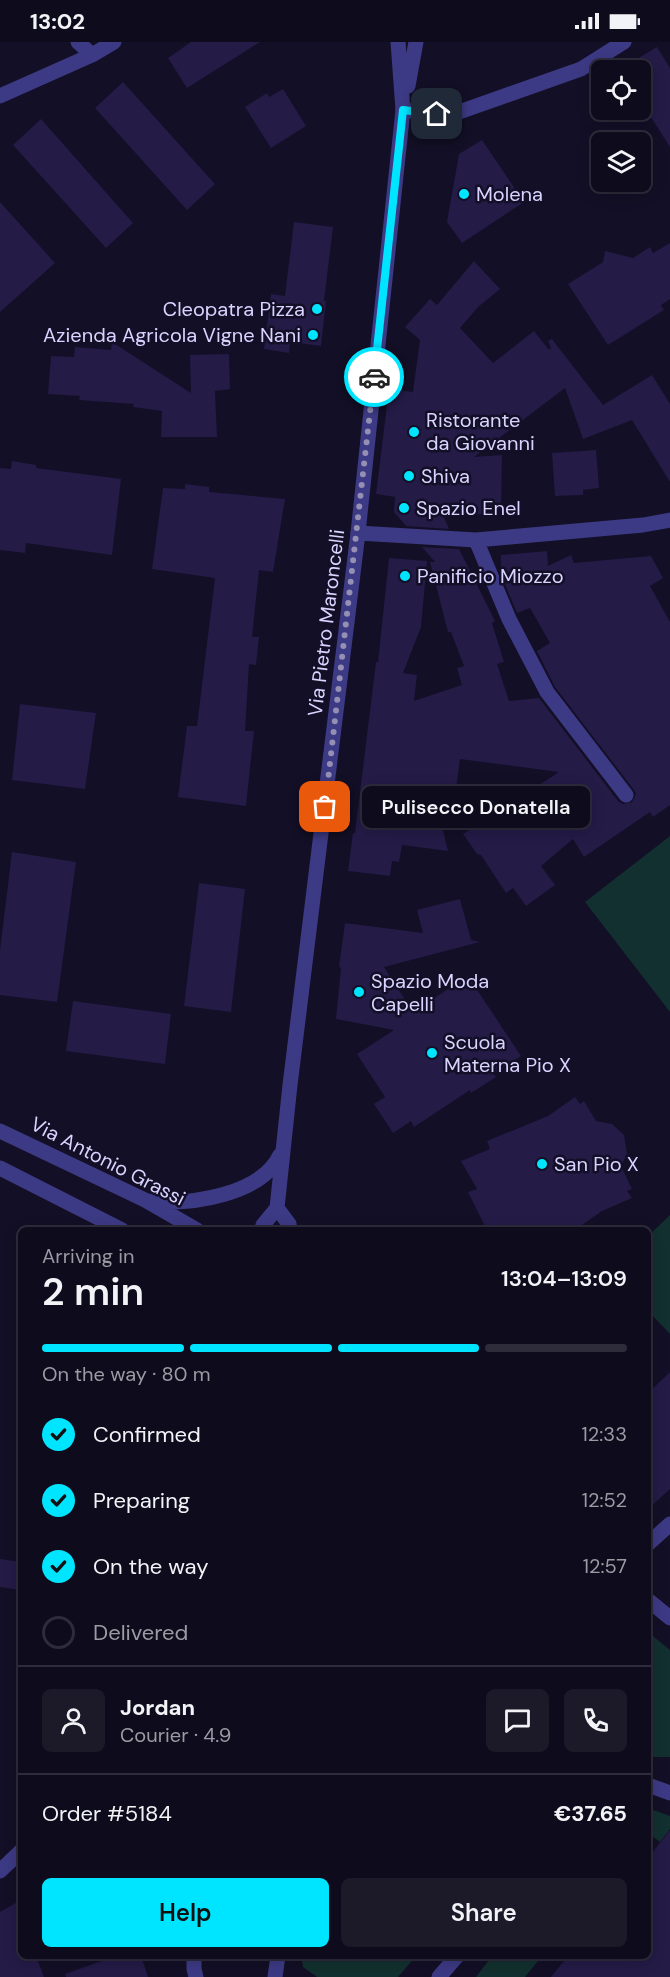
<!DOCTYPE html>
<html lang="en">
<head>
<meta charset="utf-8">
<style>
	body { margin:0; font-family:"DM Sans",sans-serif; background:#1c1929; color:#f1f3f6; height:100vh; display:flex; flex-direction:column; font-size:22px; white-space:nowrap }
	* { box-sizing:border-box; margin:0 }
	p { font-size:20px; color:#9b9ba3 }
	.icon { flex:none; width:33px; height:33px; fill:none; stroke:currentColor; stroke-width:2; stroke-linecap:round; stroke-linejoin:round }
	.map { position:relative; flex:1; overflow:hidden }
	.sheet { position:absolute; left:18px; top:1185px; width:633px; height:732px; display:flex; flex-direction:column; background:#0e0b1c; border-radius:9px; box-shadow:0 3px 15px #0003,0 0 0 2px #2e2b3b }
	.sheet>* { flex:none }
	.controls { position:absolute; left:591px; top:18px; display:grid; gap:12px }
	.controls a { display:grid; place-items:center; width:60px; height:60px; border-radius:9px; background:#0e0b1c; box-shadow:0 3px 15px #0003,0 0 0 2px #2e2b3b; font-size:30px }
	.pin { position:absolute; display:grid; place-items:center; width:51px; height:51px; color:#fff; margin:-26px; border-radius:12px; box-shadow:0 3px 9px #0006 }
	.courier { position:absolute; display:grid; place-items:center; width:60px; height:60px; margin:-30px; border:4px solid #00e5ff; border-radius:50%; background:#fff; color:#222; box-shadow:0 2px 8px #0007 }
	.bubble { position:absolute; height:42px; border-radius:9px; background:#0e0b1c; box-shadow:0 3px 15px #0003,0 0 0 2px #2e2b3b; font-size:20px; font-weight:600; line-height:42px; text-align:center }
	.headline em { font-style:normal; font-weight:600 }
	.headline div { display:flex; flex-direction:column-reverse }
	.headline { display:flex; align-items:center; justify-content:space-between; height:102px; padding:0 24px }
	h1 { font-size:39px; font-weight:600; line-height:45px }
	.bar { display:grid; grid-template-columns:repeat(4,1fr); gap:9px 6px; align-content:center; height:72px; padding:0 24px }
	.bar i { height:8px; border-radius:4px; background:#2e2b3b }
	.bar .active { background:#00e5ff }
	.bar p { grid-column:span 4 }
	.line { display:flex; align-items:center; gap:15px; padding:0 24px; border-top:2px solid #2e2b3b }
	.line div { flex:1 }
	.round { display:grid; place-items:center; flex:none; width:63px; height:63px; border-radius:9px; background:#1c1929 }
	ol { padding:0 24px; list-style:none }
	li { display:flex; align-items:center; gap:18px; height:66px }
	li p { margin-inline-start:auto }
	li .icon { padding:6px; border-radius:50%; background:#00e5ff; color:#111; stroke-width:4 }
	li:last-child { color:#9b9ba3 }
	li i { width:33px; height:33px; border:3px solid #2e2b3b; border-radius:50% }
	.action { display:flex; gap:12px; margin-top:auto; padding:12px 24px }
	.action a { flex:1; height:69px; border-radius:9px; background:#00e5ff; color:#111; font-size:24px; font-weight:600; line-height:69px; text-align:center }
	.action a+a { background:#1c1929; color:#f1f3f6 }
	.status { display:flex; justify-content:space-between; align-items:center; height:42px; padding:0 30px; background:#0e0b1c; direction:ltr }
	.status svg { height:16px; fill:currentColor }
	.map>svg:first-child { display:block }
	.grass { fill:#12302f }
	.building { fill:#241b47 }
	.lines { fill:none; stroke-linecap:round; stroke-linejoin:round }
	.minor { stroke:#3d3a85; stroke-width:15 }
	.tertiary { stroke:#3d3a85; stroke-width:15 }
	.done { stroke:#948fb3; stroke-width:6; stroke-dasharray:0 10.8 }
	.route { stroke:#00e5ff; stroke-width:8 }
	.poi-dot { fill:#00e5ff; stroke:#130f26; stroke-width:2 }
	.labels { text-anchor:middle; stroke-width:5; stroke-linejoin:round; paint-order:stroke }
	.poi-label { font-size:20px; fill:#d9d4ff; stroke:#130f26; text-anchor:start }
	.street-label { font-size:20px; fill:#d9d4ff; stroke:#130f26 }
</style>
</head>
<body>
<div class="status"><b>13:02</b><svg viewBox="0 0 49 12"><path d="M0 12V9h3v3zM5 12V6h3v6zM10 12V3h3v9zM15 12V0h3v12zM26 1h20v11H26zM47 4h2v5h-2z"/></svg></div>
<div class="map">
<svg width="670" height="1935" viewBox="0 0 670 1935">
	<rect width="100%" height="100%" fill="#130f26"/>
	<!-- grass -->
	<path class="grass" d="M670,794V970L585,860Z
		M670,1173V1292L648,1269V1194Z
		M648,1590L670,1608V1715H648Z
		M648,1766L670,1774V1787L660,1800L648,1791Z
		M301,1914H416L398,1935H317L303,1925Z
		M492,1914H542L525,1935H476Z"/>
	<!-- building -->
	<path class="building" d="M191,0H260L187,46L168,16Z
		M657,5L670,26V105L640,58V15Z
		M123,40L215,142L187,168L95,66Z
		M283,47L306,84L271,106L245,65L267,51L269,55Z
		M41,77L133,181L106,206L13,103Z
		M482,98L524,160L462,201L447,180L459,112Z
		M0,160L55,221L0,270Z
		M294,180L333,185L324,259H326L321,304L290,300L289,311L264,307L271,252L285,254Z
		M670,201V257L661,263L664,268L608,303L568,242L603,220L605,209L633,216L650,205L653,211Z
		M474,219L500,247L478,265L460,286L493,321L534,289L549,308L551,306L548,299L552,297L603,363L652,333L670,362V440L632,378L583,397L565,346L474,415L502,413L501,467L486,466V472L443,473L449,487L406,484L394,470L395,455L376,452L389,347L413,350L420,298L405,285L430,257L437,263Z
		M112,300L191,351L190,313L229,312L230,347L215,349L217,395H161L162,369L133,365L134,362L79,358L80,354L48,352L51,314L74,315L75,305L111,308Z
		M596,408L599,446L583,448V453L555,454L552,411Z
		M12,419L36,423V426L121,437L112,513L26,501L25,511L0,508V426L11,427Z
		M185,442L209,445V450L285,457L273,530L259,528L252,595H259L256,623L249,622L245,689H254L246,764L178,755L187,684H197L215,536L152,527L163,446L185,447Z
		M422,505L459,507L495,579L492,581L504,620L497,622L509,659L539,656L618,759L623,762L632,760L636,752L634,748L555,645L537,609L550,601L530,566L517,571L501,533V513L547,509L548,524L571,513L574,521L651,514L663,536L650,544L670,580V763L653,775L650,770L584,815L573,797L541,824L555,843L526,864L513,846L506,851L481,813L477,812L463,792L559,730L460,717L452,777L434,751L448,809L402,803L399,820L392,819L390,834L348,829L353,791H355L376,620H378L389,516L427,519L421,585L403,631L417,633L414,659L462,643L457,626L464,624L451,590H448L430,520H435Z
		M20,662L96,671L85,747L12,738Z
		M12,810L76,820L57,960L0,953V908Z
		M199,841L245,847L231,970L184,964Z
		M460,857L471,898L480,900L384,925L413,970L468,934L521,1014L494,1032L496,1035L471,1051L470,1048L414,1085L411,1079L393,1091L374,1062L385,1055L357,1012L394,988L336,977L341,926L339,925L345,881L423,891L417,868Z
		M73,959L171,972L165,1022L66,1009Z
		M575,1055L580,1062L584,1059L596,1079L612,1082L624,1093L627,1112L621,1124L632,1147L627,1149L632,1156L602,1169L575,1188H487L468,1150L477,1147L461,1119L490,1107L487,1099L548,1074Z
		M670,1330V1447L648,1467V1351Z
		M0,1517L21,1520V1548L0,1545Z
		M670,1788V1935H551L568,1914H648V1816Z
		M21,1858V1914H36L44,1935H0V1870Z
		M116,1914H141L148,1935H66L65,1932Z"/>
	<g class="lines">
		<!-- minor -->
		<path class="minor" d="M78,0L92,13
			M0,54L92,13L114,0
			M403,68L437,72L462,69L581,27L624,0
			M358,491L476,498L643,483L670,478
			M476,498L509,577L547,650L626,753
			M648,1502L670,1482
			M648,1743L670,1751
			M0,1829L21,1809
			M194,1914V1927L196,1935
			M275,1935L278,1914
			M439,1935L457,1914"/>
		<!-- tertiary -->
		<path class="tertiary" d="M408,44L416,0
			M0,1089L145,1158L197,1188
			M0,1126L122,1188
			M151,1159C191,1163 261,1153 280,1113
			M277,1166L289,1182L290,1188
			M262,1188L263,1183L277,1166L290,1043L358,491L403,68L398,0
			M648,1558L670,1576"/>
	</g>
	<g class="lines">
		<!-- done -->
		<path class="done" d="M325,765L374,335"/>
		<!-- route -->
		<path class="route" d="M374,335L403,68L437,72"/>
	</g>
	<!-- markers -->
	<g class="poi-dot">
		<circle cx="464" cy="152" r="6"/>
		<circle cx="317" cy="267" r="6"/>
		<circle cx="313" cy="293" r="6"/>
		<circle cx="414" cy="390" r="6"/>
		<circle cx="409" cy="434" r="6"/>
		<circle cx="404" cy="466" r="6"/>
		<circle cx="405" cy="534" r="6"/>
		<circle cx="359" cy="950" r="6"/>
		<circle cx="432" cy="1011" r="6"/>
		<circle cx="542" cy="1122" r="6"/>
	</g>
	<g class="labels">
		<!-- poi labels -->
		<g class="poi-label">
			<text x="476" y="159">Molena</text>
			<text x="305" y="274" text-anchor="end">Cleopatra Pizza</text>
			<text x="301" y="300" text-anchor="end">Azienda Agricola Vigne Nani</text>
			<text x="426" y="385">Ristorante<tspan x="426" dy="23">da Giovanni</tspan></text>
			<text x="421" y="441">Shiva</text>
			<text x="416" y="473">Spazio Enel</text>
			<text x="417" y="541">Panificio Miozzo</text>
			<text x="371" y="946">Spazio Moda<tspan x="371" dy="23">Capelli</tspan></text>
			<text x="444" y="1007">Scuola<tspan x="444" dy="23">Materna Pio X</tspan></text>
			<text x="554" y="1129">San Pio X</text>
		</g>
		<!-- street labels -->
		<g class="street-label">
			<text transform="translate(326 581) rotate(-83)" y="7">Via Pietro Maroncelli</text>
			<text transform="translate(108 1119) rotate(27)" y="7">Via Antonio Grassi</text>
		</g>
	</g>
</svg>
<div class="controls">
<a><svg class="icon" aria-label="locate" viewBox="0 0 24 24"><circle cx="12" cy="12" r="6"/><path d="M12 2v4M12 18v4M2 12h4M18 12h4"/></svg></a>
<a><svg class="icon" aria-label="layers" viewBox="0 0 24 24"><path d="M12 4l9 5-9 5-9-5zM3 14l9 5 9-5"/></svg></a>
</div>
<div class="pin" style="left:325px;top:765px;background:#ea580c"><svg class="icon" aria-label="bag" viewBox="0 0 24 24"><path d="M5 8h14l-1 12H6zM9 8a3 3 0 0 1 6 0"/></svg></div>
<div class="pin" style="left:437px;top:72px;background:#1f2937"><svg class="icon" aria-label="home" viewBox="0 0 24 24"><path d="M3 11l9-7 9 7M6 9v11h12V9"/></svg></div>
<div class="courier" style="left:374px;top:335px"><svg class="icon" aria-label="car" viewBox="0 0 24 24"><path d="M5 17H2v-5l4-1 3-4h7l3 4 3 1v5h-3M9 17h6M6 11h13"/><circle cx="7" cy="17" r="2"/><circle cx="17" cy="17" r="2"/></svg></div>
<div class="bubble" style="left:362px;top:744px;width:228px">Pulisecco Donatella</div>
<section class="sheet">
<div class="headline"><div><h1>2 min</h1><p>Arriving in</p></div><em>13:04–13:09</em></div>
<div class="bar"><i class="active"></i><i class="active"></i><i class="active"></i><i></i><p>On the way · 80 m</p></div>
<ol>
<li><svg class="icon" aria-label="check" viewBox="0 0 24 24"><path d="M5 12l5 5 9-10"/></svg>Confirmed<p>12:33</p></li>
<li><svg class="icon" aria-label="check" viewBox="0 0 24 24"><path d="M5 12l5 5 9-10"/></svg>Preparing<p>12:52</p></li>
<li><svg class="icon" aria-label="check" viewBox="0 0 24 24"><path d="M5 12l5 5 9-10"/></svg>On the way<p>12:57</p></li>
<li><i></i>Delivered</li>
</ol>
<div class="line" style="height:108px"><a class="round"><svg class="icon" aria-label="person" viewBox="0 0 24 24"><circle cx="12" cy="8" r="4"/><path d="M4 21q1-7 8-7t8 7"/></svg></a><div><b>Jordan</b><p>Courier · 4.9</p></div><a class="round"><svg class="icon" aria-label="chat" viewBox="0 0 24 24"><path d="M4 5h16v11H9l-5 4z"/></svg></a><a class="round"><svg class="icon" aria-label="phone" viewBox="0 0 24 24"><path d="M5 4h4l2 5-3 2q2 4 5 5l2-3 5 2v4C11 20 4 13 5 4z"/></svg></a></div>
<div class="line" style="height:78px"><div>Order #5184</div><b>€37.65</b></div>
<div class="action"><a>Help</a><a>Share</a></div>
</section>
</div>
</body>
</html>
